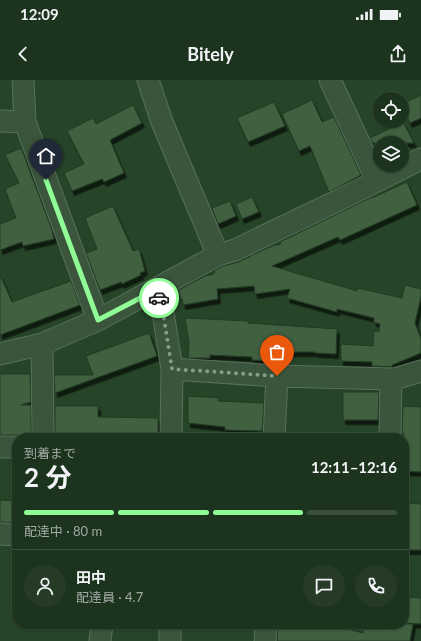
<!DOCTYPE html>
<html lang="ja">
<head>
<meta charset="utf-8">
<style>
	body { margin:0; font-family:Lato,"Noto Sans JP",sans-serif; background:#253b26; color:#f1f3f6; height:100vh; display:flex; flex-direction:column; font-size:15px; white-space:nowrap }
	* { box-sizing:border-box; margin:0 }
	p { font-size:13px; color:#a0aaa4 }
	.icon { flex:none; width:22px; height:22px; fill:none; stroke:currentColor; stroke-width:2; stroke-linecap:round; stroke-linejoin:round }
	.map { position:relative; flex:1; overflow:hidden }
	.details { position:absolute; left:12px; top:353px; width:397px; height:196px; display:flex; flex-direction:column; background:#1c331d; border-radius:16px; box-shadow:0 1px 3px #0004,0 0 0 1px #3a4e3b }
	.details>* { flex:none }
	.buttons { position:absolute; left:373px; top:12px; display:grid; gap:8px }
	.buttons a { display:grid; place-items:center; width:36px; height:36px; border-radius:50%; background:#1c331d; box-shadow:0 1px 3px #0004,0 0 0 1px #3a4e3b; font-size:20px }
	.pin { position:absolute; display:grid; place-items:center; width:34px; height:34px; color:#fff; margin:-41px -17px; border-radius:50% 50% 50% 0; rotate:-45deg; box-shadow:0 0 4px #0007 }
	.pin .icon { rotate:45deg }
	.courier { position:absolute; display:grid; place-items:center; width:40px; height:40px; margin:-20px; border:3px solid #8ffc95; border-radius:50%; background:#fff; color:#222; box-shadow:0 1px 5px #0007 }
	.head em { font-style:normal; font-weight:700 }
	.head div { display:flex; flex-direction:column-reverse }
	.head { display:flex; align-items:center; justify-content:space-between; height:68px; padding:0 12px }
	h1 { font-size:26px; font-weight:700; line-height:30px }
	.bar { display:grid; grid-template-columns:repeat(4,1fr); gap:6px 4px; align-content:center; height:48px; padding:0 12px }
	.bar i { height:5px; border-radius:3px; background:#3a4e3b }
	.bar .current { background:#8ffc95 }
	.bar p { grid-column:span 4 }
	.line { display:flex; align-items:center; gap:10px; padding:0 12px; border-top:1px solid #3a4e3b }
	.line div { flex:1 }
	.round { display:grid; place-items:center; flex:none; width:42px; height:42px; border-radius:21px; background:#253b26 }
	.status { display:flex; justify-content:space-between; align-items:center; height:28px; padding:0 20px; background:#1c331d; direction:ltr }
	.status svg { height:11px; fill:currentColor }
	header { display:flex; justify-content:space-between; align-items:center; height:52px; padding:0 12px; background:#1c331d; font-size:18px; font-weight:700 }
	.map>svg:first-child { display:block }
	.building { fill:#406141; stroke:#213b22; filter:url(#shadow) }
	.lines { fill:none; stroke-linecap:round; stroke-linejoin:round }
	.minor-casing { stroke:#59715a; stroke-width:23 }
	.minor { stroke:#3b543c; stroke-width:21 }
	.done { stroke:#859d87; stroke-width:4; stroke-dasharray:0 7.2 }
	.route { stroke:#8ffc95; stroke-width:5 }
</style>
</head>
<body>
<div class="status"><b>12:09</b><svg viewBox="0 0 49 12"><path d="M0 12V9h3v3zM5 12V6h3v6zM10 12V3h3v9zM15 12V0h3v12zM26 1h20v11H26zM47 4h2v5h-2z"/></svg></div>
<header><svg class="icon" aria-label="back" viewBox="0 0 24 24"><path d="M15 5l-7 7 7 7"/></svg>Bitely<svg class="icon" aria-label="share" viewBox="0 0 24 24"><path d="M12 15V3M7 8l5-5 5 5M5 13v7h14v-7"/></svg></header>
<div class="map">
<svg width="421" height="561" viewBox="0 0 421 561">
	<defs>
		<filter id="shadow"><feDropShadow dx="2.5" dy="4.5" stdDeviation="0" flood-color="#0009"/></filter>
	</defs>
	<rect width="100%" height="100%" fill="#264427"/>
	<!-- building -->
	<path class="building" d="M421,15V38L410,43L402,27V24Z
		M312,20L322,42L334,37L361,95L329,112L310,66L299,71L282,34Z
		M274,22L285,46L248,62L237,38Z
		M133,25L142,43L110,60L124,93L104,102L102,99L72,111L64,93L84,84L67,51L93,38L96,44Z
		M403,42L414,63H373L370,58Z
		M21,68L24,75L29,89L52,150L54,159L23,166L22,162L0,170V144L16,138L5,109L19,103L5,75Z
		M407,102L417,125L340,160L338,157L272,186L357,211V208L402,218L405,205L421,209V217L415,243L421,259V273L392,285V287L372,286V282L341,281V264L373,266L374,251L379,252L380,244L374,242V238L337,229V232L287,218L290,209L255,214L254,206L217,209L218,219L183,225L182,219L181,220L179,212H175L205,196L214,194V191L223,186L238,182L247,178L250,177V176L272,166L281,164L280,162L372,117V118Z
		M252,117L259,132L242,139L236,124Z
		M230,121L236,136L218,144L212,128Z
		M113,126L133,171L139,169L145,191L140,193L141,195L122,204L121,202L100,210L86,173L97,169L85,138Z
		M0,195L12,222L71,201L80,225L0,255Z
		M185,238L248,241V243L337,249L336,274L315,273V272H278V277H274V281L252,280V277L210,275V278H188L189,262Z
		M149,253L157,276L55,313L54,295H93L86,276Z
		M0,294H30L31,322L21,325H31V355H0Z
		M343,312H379L378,340H343Z
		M188,316L219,318L218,321L264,323L262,351L225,350V347L188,343Z
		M55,326H98V337L158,338V358H79V355H55Z
		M403,326L421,327V392L404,391V354L402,353Z
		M0,420L17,421V443L0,442Z
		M404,423L421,424V470H404Z
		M404,517L421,518V544L404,543Z
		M278,544H329L363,553V544H413L410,561H277Z"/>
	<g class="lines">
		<defs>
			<path id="minor" d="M23,0L25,42L98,240
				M148,0L162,42L218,175
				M330,0L377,101
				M0,41L25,42
				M148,214L157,216L161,220L172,289L171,358
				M42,264L43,358
				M0,274L42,264L98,240L218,175L235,170L341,119L421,79
				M172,289L277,296L394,299L421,291
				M274,358L277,296
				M390,358L391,299
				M0,367H17
				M0,454L17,455
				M100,561L102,544
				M170,561V544
				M265,561L266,544"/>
		</defs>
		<!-- minor casing -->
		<use href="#minor" class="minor-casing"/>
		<!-- minor -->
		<use href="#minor" class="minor"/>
	</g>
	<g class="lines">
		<!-- done -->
		<path class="done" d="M159,218L161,220L172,289L277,296"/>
		<!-- route -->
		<path class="route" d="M46,100L98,240L148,214L157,216L159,218"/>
	</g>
</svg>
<div class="buttons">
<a><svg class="icon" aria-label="locate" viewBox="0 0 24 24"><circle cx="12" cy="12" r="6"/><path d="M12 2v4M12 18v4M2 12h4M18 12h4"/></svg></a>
<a><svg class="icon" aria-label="layers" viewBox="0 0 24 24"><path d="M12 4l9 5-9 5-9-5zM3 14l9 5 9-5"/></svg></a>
</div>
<div class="pin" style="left:277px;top:296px;background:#ea580c"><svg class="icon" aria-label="bag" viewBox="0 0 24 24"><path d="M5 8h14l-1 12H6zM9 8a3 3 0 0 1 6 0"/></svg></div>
<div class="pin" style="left:46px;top:100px;background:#1f2937"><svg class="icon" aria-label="home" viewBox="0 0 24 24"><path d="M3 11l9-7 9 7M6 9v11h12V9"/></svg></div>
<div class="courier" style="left:159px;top:218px"><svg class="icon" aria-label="car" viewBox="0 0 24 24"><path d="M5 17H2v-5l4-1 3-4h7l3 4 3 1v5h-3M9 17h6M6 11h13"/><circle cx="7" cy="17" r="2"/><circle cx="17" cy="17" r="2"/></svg></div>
<section class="details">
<div class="head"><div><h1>2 分</h1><p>到着まで</p></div><em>12:11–12:16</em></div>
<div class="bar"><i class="current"></i><i class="current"></i><i class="current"></i><i></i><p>配達中 · 80 m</p></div>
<div class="line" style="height:72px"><a class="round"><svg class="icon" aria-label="person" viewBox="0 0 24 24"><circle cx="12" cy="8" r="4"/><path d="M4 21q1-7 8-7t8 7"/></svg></a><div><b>田中</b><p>配達員 · 4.7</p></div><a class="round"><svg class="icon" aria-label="chat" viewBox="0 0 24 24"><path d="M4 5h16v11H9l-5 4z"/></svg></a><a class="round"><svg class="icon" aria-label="phone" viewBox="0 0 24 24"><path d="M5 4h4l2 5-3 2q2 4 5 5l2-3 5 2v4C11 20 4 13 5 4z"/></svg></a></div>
</section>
</div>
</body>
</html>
